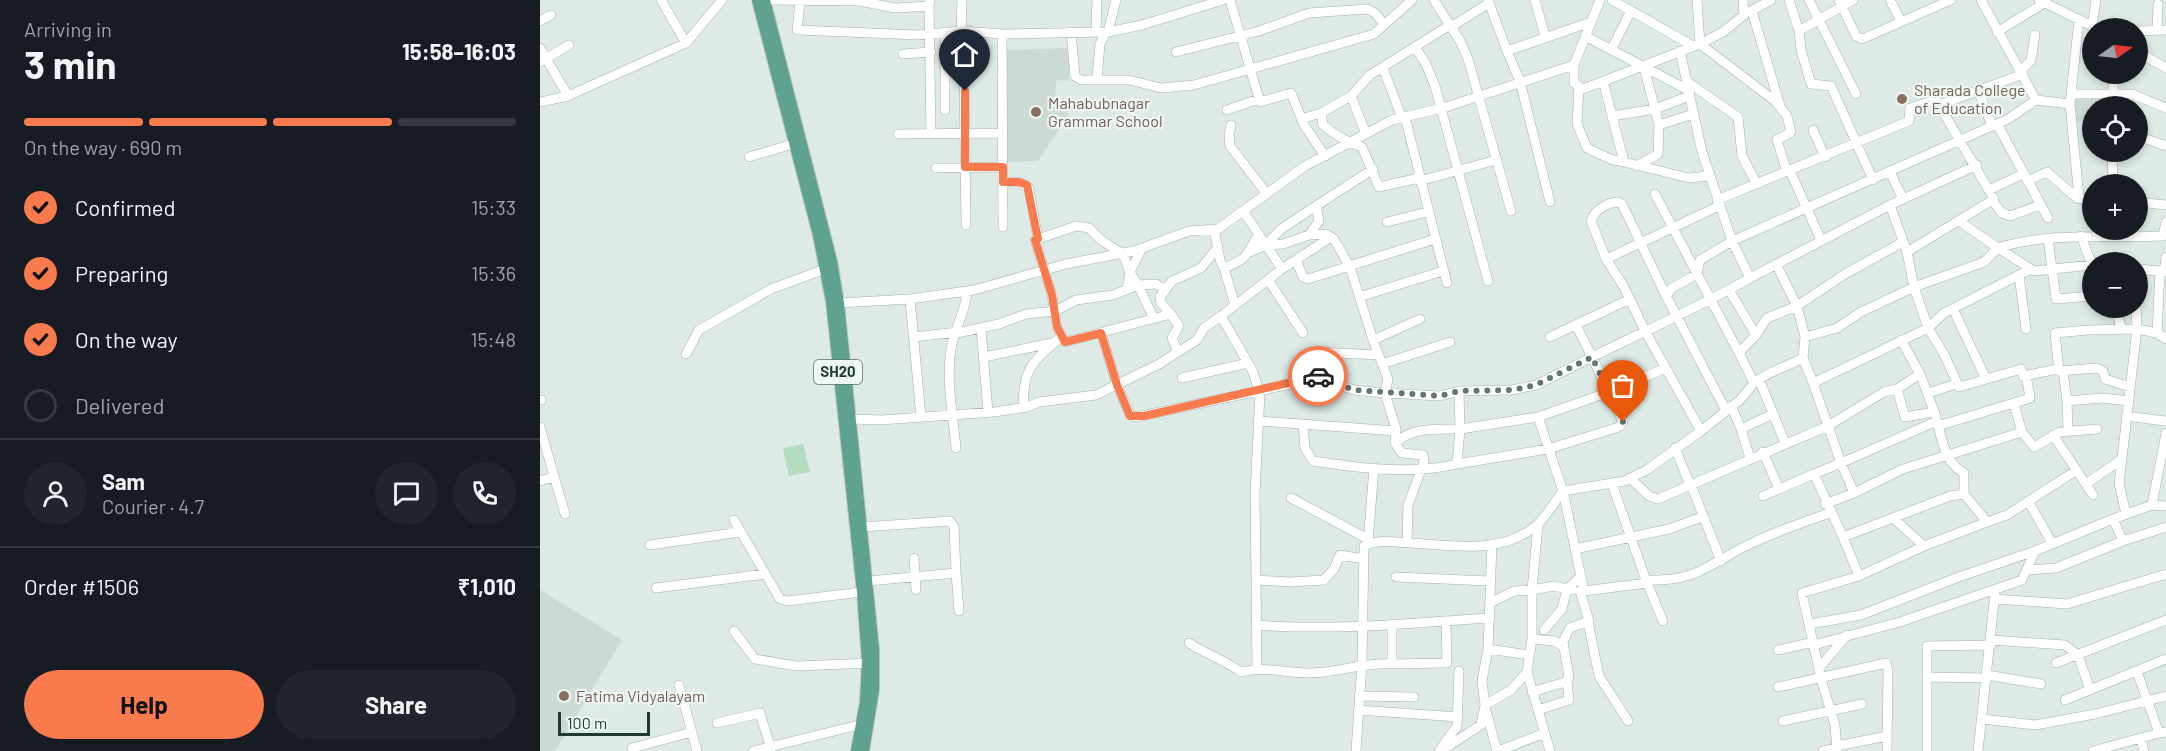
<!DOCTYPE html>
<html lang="en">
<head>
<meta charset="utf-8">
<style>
	body { margin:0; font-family:Barlow,sans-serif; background:#20242c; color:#f1f3f6; height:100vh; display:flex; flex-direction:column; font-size:22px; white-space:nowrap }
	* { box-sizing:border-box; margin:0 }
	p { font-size:20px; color:#9ea1a6 }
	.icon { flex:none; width:33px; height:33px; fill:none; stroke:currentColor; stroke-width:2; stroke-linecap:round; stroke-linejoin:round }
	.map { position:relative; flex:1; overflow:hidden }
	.side { display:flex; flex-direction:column; background:#171b24; width:540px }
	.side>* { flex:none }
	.needle { width:39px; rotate:76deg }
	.buttons { position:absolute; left:1542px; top:18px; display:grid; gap:12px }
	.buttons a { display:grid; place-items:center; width:66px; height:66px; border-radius:50%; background:#171b24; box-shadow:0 3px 9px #0003; font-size:30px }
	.scale { position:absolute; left:18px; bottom:15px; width:92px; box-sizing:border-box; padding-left:6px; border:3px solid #1e3a33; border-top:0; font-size:16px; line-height:21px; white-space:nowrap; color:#1e3a33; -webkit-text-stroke:4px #eef7f2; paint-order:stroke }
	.pin { position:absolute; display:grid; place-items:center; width:51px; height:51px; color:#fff; margin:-62px -26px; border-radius:50% 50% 50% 0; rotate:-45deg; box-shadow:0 0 6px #0007 }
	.pin .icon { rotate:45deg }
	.courier { position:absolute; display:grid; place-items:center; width:60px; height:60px; margin:-30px; border:4px solid #f97a4c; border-radius:50%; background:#fff; color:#222; box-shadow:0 2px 8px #0007 }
	.headline em { font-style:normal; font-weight:700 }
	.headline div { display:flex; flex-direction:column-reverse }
	.headline { display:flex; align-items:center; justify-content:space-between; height:102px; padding:0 24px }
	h1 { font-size:39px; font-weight:700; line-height:45px }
	.bar { display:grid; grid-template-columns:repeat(4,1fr); gap:9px 6px; align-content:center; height:72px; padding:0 24px }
	.bar i { height:8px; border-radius:4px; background:#363941 }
	.bar .active { background:#f97a4c }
	.bar p { grid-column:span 4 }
	.line { display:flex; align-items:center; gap:15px; padding:0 24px; border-top:2px solid #363941 }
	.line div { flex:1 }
	.round { display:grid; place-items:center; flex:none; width:63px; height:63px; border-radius:32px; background:#20242c }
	ol { padding:0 24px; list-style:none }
	li { display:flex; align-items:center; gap:18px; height:66px }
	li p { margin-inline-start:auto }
	li .icon { padding:6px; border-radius:50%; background:#f97a4c; color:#111; stroke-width:4 }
	li:last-child { color:#9ea1a6 }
	li i { width:33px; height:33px; border:3px solid #363941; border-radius:50% }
	.cta { display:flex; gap:12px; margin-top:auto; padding:12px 24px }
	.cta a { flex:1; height:69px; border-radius:36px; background:#f97a4c; color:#111; font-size:24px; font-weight:700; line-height:69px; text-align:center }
	.cta a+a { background:#20242c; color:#f1f3f6 }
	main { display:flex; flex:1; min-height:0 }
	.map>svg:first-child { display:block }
	.built { fill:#ccdad4 }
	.green { fill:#b4ddc0 }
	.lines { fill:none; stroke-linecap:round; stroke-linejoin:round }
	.minor-casing { stroke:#a0b2ac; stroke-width:10 }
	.major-casing { stroke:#bcc4c2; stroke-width:12 }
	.minor { stroke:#fff; stroke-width:9 }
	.major { stroke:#5fa292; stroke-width:10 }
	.done { stroke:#617871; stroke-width:6; stroke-dasharray:0 10.8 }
	.route { stroke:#f97a4c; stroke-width:8 }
	.education-dot { fill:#8d6e63; stroke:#eef7f2; stroke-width:2 }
	.labels { text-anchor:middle; stroke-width:4.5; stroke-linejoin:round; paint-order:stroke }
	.shield { fill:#eef7f2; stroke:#5c736c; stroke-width:1.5 }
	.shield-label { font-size:15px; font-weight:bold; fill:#1e3a33 }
	.education-label { font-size:16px; fill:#785e54; stroke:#eef7f2; text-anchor:start }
</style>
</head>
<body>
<main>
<section class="side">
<div class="headline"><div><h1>3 min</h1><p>Arriving in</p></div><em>15:58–16:03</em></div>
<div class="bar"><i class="active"></i><i class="active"></i><i class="active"></i><i></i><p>On the way · 690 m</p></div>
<ol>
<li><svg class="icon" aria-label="check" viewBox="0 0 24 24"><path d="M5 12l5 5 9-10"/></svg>Confirmed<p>15:33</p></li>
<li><svg class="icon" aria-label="check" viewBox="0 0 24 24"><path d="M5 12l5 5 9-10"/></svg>Preparing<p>15:36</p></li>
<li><svg class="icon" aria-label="check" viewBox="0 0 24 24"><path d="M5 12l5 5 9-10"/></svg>On the way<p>15:48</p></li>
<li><i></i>Delivered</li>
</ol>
<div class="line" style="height:108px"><a class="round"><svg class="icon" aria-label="person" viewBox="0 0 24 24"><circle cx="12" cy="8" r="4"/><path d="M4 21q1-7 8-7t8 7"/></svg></a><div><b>Sam</b><p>Courier · 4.7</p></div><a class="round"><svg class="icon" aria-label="chat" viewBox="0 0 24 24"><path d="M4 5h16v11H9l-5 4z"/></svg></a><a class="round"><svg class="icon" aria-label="phone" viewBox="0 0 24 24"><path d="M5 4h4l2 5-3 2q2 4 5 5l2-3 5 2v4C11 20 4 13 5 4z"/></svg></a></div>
<div class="line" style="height:78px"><div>Order #1506</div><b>₹1,010</b></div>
<div class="cta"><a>Help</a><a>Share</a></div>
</section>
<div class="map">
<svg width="1626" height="751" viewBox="0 0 1626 751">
	<rect width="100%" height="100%" fill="#ddeae5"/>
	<!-- built -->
	<path class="built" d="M529,48V81L516,80L515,99L527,100L529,124L518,131L498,161L463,162L465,50Z
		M1534,99H1570L1571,106H1552V120L1535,122Z
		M0,590L82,640L15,751H0Z"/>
	<!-- green -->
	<path class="green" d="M263,444L270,472L249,476L243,448Z"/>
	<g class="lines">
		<defs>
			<path id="minor" d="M121,0L146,43
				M230,0L319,1L355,8L389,6L390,0
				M690,0L720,102L751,93L764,125L785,156
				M894,0L920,41L928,59L971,211
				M948,0L967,51
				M995,0L1005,36
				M1072,0L1153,46
				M1203,0L1204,15L1183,32L1160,44L1235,101L1247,116L1251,132L1237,140L1247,172
				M1249,0L1259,31
				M1269,0L1316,94
				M1299,0L1316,36L1322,39L1411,0
				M1313,0L1259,31L1261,50L1271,84L1291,86L1333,180
				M1350,0L1361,21
				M1499,0L1556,28H1565
				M260,2L257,30L378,35L421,31L422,0
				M389,6L391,134
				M1212,11L1240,106
				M1209,12L1231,0
				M1539,19L1530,104L1539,198
				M0,21L11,15
				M1552,26L1556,0
				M911,27L949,3
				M1617,30L1618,4
				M423,31L462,34L568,32L576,0
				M556,31L557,0
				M1598,31L1626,30
				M405,32V110
				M531,32L535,76L541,80H589L621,88L654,85L834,34L872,0
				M568,32L602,25L683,0
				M1457,32L1506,2
				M462,34L463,227
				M1045,36L1148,90
				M875,47L886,64L895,86L948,281
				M0,48L28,96
				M1071,50L1091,11
				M1140,51L1162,152L1192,241L1468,119L1496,100L1441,0
				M636,52L719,31L769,13L827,9L835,13L844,24
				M1598,52L1626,68
				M363,54L391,52
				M0,62L29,45
				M1034,65V83L1043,89L1160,44L1157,0
				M1104,67L1119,125
				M843,68L862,118
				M1481,71L1491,60L1495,35
				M1572,74L1575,106
				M557,79L560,44L566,32
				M1063,81L1084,162L1149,178L1169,176
				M1146,81L1198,117L1202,156L1217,184
				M1039,86L1037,124L1047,148L1070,159L1084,162
				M1438,90L1452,126
				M1533,94H1592L1626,108
				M811,96L830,75L910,25
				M1496,100L1530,104
				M0,102L28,96L146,43L182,0
				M1399,105L1483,74
				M687,110L719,99
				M781,113L783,125C794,134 809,143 822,147L839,187L879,178
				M1072,116L1115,109L1149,96
				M865,117L907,283
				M761,119L781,113L811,96L826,134
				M1457,124L1508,218
				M691,125L689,134L690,146L727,194
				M1273,130L1285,157
				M358,134L462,133
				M1598,136L1626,146
				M1572,152L1573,184
				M209,157L253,144
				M1097,166L1118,154L1119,125L1153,114
				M396,168L463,167
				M1250,171L1281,240
				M1350,172L1363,199
				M880,181L956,160
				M1487,181L1507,172L1537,198L1552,200
				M463,182H479L489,188L498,239
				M1449,190L1483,174
				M1115,194L1199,353
				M1177,200L1369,121L1370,108L1396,100L1454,199L1367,252L1350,205L1437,165
				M1452,200L1462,213L1470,216L1500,205
				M1010,202L980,81L967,51L1051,22
				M1598,202L1626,205
				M776,206L833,169
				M703,211L742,269L681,316L712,370L720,393L715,493L717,668
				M1419,221L1458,248L1444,262L1374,287L1388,328L1404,354L1419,387L1481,369L1483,376L1518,369
				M847,222L887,212
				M426,225L424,75L427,31
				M674,229L680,260L684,268C711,258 705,254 719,234
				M1508,238L1516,299L1552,296
				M726,245L743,244L769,235
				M602,248L590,272L583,254L561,240L549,228L536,226L495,240L512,295L517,327L525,342L631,314L639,326L632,338L637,350
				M1458,248C1512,231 1568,239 1623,236L1626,222
				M1458,248L1494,271L1552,265L1541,236
				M710,252L726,245L741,229L776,206L779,221L769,235L786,234L794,239L810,267L833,340L848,379L845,393L900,396L919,391L972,390L996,385L1052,357L1069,392L1126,368
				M1066,259L1051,221C1054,210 1067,203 1078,202L1082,204L1126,296
				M756,260L763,277L768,279L895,239
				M1236,264L1257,306L1265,337L1297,328L1321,312L1374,287L1367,252
				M684,268L695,305
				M742,269L791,237
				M1598,269L1620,271
				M1624,272L1626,257
				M1626,272L1620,271L1617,333L1626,339
				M1479,275L1486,329
				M1210,278L1350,205
				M729,281L763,333
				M1189,290L1216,335
				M819,297L903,271
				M370,299L381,417
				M299,303L370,299L434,290L526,264L594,251L649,231L678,229L765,166L852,120L906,107L1034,65L1060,0
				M1575,308L1582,330
				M1596,308L1597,329L1617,333
				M1413,309L1446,379
				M631,314L621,303L620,297L632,281L661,268L678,247
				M614,319L598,285L616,284L626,290
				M1036,325L1052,357C1105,331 1159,307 1210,278L1192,241L1160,260L1157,274L1132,288L1126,296C1146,333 1165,372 1186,410
				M441,328L448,412
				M417,333L459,324L486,314L515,311L536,300L573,295L598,285L590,272L587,288
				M561,333L577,385L590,415L596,417L751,384L774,376L814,390L845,393L856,429L855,443L862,453L883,455L884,462L868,505L867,543
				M374,337L417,332
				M1010,337L1090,299
				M1265,337L1263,358L1273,383
				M833,340L880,319
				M1361,340L1380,374L1396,416
				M776,352L839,355
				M146,354L159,330L231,289L285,269
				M444,357L512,343
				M1263,358C1246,367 1229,371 1214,383L1199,353L1216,335L1227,318L1257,306L1305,274L1363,242
				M842,364L910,342
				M1523,371L1527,401
				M642,378L708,363
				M1219,379L1245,443
				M1357,389L1380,374
				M1388,393L1416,384
				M0,400H1
				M1474,404L1482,432
				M1191,406L1201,429L1233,414
				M484,407C481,370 494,360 522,336
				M1586,416L1625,421
				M998,417L1023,491L1044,591L1107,583
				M311,419L341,420L454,412L487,407L499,402L556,395L619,364L657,340L664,328L681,316
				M719,421L856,431
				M763,424L765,448L773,461C818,468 872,475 917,464L920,429L998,417L1069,392L1083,422L1079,427L1008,449L917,464
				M1398,426L1490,398L1486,375
				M0,427L25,514
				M1201,429L1210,458
				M1161,431L1200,400L1214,383
				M1528,432L1527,401L1563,398L1588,401
				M1513,435L1553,495
				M855,443C872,427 897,429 920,429L919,391
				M416,448C413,415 405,377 412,344C416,326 426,310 427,291
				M1135,448L1150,485
				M1223,452L1239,489L1274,474
				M1537,470L1467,515L1447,522L1424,494L1410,496L1303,537L1274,474L1301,463L1314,493L1363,469L1482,432L1494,447L1520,432L1557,429
				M1090,478L1109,496L1118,499L1288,426L1344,392L1357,389L1365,417L1394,412
				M0,481L14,477
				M1072,484L1107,583L1123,621
				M1546,484L1582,459
				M1151,485L1181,561
				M1424,494V473C1405,463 1402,441 1397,421L1301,463L1273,383L1388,328L1404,313L1491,269
				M1223,496L1239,489
				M751,498L828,539
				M1488,501L1512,543
				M1285,504L1314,493
				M1612,505L1626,506
				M1586,514L1579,484L1597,329L1548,330L1515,333L1519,371L1557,368L1563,371L1565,379L1590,387
				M1353,518L1384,546
				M194,520L240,599L248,601L322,592
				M998,524L992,590L1014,586L1027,589L1041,576
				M322,527L410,521L414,527L416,573
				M1303,537L1319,576L1384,546L1447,522
				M1583,541L1573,519L1612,505L1626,433
				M828,543L834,468
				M110,545L201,532
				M1035,549L1129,529L1162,517
				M374,558L376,590
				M1487,570L1516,568L1583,541L1626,527
				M856,577L950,581
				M716,580L750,582L784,580L794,569L800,555L824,559
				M1106,580C1159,582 1169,563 1212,543C1237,531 1264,522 1290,513
				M328,581L416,573L419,611
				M116,588L225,574
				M1454,599L1527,604L1626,574
				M952,602L974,591L992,590V639L987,672L1010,751
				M1048,622L1059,676L1088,721
				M852,624V664L907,663L906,621
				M1270,624L1321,615L1416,578L1495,551
				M716,625C794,631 873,623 950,618
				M1004,630L1022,609L1027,589L1033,590
				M194,631L215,659L256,666L333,663
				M992,639L1014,641L1021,645L1030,628L1049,621L1040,591
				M1451,640L1525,645L1538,655L1550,690
				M649,643C666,654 684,660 701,672C727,666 744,673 770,673C798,673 823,662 852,664
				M1274,645L1360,622L1482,580L1495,551L1573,519
				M948,649L952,544
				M1238,650L1274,642
				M1516,663L1626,620
				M1279,668L1307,635
				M987,672L971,690L945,705L942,681L948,649L990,655
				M1597,672L1619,733L1626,732
				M1447,675L1501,684
				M1387,677L1447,678
				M139,685L157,751
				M1238,687L1346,663L1348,670L1347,751
				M992,692L1025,682L1029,677L1023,642
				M819,696L874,697
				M1525,700L1626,659
				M945,707L957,751
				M818,710L918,717
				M998,710L1029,700L1027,681
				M1442,719L1495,725L1555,714L1626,696
				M1243,721L1322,704
				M177,723L220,713L231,749
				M1601,738L1604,751
				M1297,746L1347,736
				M92,748L152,732
				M902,750L941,725L945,705
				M213,751L327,723
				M816,751L822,664L824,546C838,539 854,542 869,543C913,545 962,556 998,524C1007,515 1015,501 1023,491L1085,481L1108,469L1161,431L1105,331L1084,287L1066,259L1179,206
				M899,751L917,726L919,671
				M958,751L1005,733
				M1283,751L1297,748
				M1297,751L1295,725L1281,679L1262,593L1319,576
				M1387,751V646L1451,645
				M1438,751L1455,593
				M1553,751L1619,733"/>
			<path id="major" d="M217,0L278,235L291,301L322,592L327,661L325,702L316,751
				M225,0L292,261L299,303L334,649V690L324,751"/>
		</defs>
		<!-- minor casing -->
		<use href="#minor" class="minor-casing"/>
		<!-- major casing -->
		<use href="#major" class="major-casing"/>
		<!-- minor -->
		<use href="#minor" class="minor"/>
		<!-- major -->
		<use href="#major" class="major"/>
	</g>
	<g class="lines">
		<!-- done -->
		<path class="done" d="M778,376L814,390L900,396L919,391L972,390L996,385L1052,357L1083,422"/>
		<!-- route -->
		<path class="route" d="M425,91V167H463V182H479L487,185L498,239L495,240L512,295L517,327L525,342L561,333L577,385L590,416H604L778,376"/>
	</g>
	<!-- markers -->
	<g class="education-dot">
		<circle cx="1362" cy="99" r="6"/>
		<circle cx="496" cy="112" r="6"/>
		<circle cx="24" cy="696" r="6"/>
	</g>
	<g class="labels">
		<!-- shield labels -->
		<rect class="shield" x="274" y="360" width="48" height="24" rx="4.5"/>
		<g class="shield-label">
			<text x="298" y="377">SH20</text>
		</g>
		<!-- education labels -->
		<g class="education-label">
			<text x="1374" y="96">Sharada College<tspan x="1374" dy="18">of Education</tspan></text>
			<text x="508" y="109">Mahabubnagar<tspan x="508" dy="18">Grammar School</tspan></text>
			<text x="36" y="702">Fatima Vidyalayam</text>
		</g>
	</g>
</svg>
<div class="buttons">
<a><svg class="needle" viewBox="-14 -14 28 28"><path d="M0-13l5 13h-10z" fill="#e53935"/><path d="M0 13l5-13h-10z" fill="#9ea1a6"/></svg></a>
<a><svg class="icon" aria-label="locate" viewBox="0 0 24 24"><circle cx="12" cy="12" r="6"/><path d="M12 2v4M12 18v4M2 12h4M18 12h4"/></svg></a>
<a>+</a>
<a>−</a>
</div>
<div class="scale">100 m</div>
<div class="pin" style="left:1083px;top:422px;background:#ea580c"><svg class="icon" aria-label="bag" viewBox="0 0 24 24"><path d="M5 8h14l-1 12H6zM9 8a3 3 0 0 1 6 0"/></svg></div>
<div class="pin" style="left:425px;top:91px;background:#1f2937"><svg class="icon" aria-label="home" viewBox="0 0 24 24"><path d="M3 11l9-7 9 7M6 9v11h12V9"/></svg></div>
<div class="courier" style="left:778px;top:376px"><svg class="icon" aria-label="car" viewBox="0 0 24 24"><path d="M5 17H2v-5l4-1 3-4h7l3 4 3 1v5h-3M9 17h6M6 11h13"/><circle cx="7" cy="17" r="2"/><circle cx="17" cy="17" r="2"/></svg></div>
</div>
</main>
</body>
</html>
